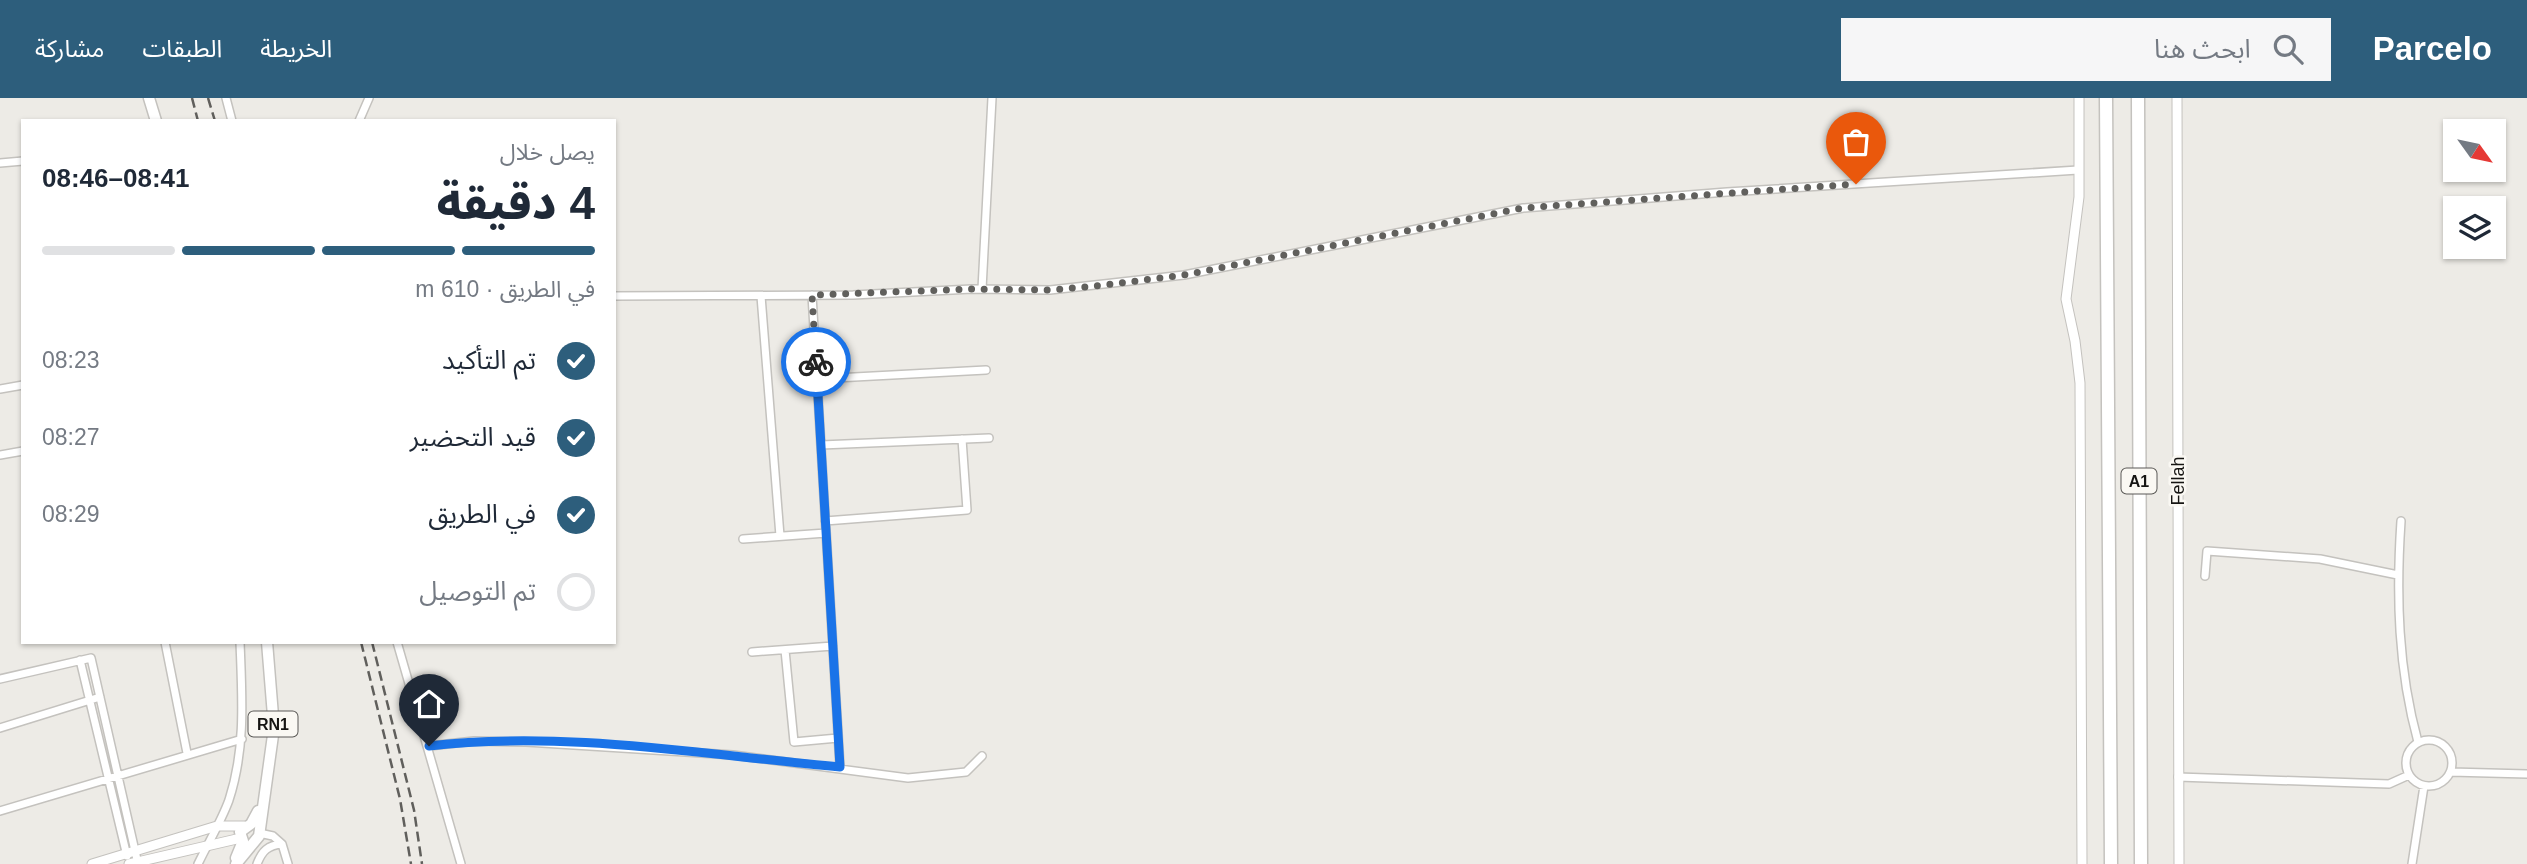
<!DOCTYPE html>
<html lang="ar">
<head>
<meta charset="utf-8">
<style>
	body { margin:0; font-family:Arial,"Noto Sans Arabic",sans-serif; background:#f6f6f7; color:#1f2937; direction:rtl; height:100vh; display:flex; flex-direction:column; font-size:26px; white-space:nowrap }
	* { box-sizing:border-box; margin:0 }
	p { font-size:23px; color:#747a83 }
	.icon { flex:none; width:38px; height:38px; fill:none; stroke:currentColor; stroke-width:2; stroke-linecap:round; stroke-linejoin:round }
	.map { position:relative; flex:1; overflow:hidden; direction:ltr }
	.sheet { position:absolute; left:21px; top:21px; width:595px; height:525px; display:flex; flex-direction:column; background:#fff; border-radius:0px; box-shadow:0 2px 5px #0004; direction:rtl }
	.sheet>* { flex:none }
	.needle { width:46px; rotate:123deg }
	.buttons { position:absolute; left:2443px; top:21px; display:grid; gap:14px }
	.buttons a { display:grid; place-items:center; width:63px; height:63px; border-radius:0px; background:#fff; box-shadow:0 2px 5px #0004; font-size:35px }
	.pin { position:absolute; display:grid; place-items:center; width:60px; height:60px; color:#fff; margin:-72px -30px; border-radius:50% 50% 50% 0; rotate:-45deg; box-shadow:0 0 7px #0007 }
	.pin .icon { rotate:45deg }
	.courier { position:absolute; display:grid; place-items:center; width:70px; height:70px; margin:-35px; border:5px solid #1a73e8; border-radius:50%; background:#fff; color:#222; box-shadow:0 2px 9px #0007 }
	.summary em { font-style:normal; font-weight:800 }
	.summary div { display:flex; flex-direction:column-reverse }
	.summary { display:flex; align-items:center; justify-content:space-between; height:119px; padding:0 21px }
	h1 { font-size:46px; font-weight:800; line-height:52px }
	.bar { display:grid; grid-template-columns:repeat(4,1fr); gap:10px 7px; align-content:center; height:84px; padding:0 21px }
	.bar i { height:9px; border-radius:5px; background:#e0e1e3 }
	.bar .on { background:#2d5e7c }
	.bar p { grid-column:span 4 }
	ol { padding:0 21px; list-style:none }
	li { display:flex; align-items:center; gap:21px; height:77px }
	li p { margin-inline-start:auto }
	li .icon { padding:7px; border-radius:50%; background:#2d5e7c; color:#fff; stroke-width:4 }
	li:last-child { color:#747a83 }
	li i { width:38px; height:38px; border:4px solid #e0e1e3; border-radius:50% }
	header { display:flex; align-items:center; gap:42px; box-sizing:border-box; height:98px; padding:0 35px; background:#2d5e7c; color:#fff }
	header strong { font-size:33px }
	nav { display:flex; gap:38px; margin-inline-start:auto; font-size:24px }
	.search { width:490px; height:63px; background:#f6f6f7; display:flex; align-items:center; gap:18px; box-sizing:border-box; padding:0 24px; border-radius:0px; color:#747a83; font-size:26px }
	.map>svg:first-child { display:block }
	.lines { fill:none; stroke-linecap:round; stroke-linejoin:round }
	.minor-casing { stroke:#c4c2be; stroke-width:10 }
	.tertiary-casing { stroke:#c4c2be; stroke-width:11 }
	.primary-casing { stroke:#c4c2be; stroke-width:13 }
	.motorway-casing { stroke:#c4c2be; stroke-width:15 }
	.minor { stroke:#fff; stroke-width:7 }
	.tertiary { stroke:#fff; stroke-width:9 }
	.primary { stroke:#fff; stroke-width:10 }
	.motorway { stroke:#fff; stroke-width:12 }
	.rail { stroke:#605f5c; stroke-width:2.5; stroke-dasharray:10 5; stroke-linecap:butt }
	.done { stroke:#61605d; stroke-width:7; stroke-dasharray:0 12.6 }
	.route { stroke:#1a73e8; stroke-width:9 }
	.labels { text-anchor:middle; stroke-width:5; stroke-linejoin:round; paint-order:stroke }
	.shield { fill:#faf8f3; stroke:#5a5956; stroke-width:2 }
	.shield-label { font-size:16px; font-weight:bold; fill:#161513 }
	.street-label { font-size:18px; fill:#161513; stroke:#faf8f3 }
</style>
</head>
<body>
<header>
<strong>Parcelo</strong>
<div class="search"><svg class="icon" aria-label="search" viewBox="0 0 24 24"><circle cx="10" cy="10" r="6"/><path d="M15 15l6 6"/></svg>ابحث هنا</div>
<nav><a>الخريطة</a><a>الطبقات</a><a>مشاركة</a></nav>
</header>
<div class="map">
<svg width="2527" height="766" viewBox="0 0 2527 766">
	<rect width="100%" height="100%" fill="#edebe6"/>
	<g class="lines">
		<defs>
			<path id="minor" d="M226,0L232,23
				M359,23L369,0
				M0,65L23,63
				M982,191L992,0
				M812,197L840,669
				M614,198L853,197L972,191L1050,192L1184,177L1523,110L1727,94L2078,72
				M761,198L780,438
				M817,281L986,272
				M0,291L23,287
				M821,347L989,340
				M0,357L23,353
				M825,423L967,412L962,341
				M2401,423C2396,498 2398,571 2418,644
				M743,441L826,435
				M2205,478L2207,453L2320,461L2398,477
				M165,544L187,655
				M397,544L461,766
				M785,552L794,644L838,640
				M752,554L833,548
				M80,562L127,758
				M0,581L91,560L138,766
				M0,630L100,599
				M2406 665a23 23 0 1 1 46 0a23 23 0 1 1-46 0Z
				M429,648L474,643L526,644L733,657L908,680L966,674L982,658
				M2451,674L2527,676
				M2178,679L2389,686L2409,677
				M0,713L242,641
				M259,735L273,738L282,746
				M198,766C208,745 221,724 229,702C246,650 242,598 240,544
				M257,766C262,753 268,747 282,746L288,766
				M2412,766L2424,688"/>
			<path id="tertiary" d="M2079,0V99L2066,201L2075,243L2080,285L2082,766
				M2177,0L2179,766
				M92,766L217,728H244
				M129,766L241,740"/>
			<path id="primary" d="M149,0L156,23
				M236,760L243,743L240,734L251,726L258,713
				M236,766L259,738L274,630L267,544"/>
			<path id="motorway" d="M2106,0L2111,766
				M2138,0L2141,766"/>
		</defs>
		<!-- minor casing -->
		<use href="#minor" class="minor-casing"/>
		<!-- tertiary casing -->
		<use href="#tertiary" class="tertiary-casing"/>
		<!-- primary casing -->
		<use href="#primary" class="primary-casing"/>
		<!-- motorway casing -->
		<use href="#motorway" class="motorway-casing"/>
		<!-- minor -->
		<use href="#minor" class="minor"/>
		<!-- tertiary -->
		<use href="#tertiary" class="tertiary"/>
		<!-- primary -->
		<use href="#primary" class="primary"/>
		<!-- motorway -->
		<use href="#motorway" class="motorway"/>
		<!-- rail -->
		<path class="rail" d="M192,0L198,23
			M208,0L215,23
			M361,544L400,701L411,766
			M372,544L414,712L422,766"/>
	</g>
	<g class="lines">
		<!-- done -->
		<path class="done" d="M816,264L812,197L972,191L1050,192L1096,188L1184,177L1523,110L1856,86"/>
		<!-- route -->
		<path class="route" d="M429,648C565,632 704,657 840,669L816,264"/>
	</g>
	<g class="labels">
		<!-- shield labels -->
		<g class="shield">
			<rect x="2121.5" y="370.5" width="35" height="25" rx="5"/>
			<rect x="248.5" y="613.5" width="49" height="25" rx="5"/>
		</g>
		<g class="shield-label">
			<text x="2139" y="389">A1</text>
			<text x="273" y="632">RN1</text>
		</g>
		<!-- street labels -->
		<g class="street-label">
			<text transform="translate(2178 383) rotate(-90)" y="6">Fellah</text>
		</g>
	</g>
</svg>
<div class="buttons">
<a><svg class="needle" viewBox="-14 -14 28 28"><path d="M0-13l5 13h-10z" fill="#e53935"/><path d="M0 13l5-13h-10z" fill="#747a83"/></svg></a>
<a><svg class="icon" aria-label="layers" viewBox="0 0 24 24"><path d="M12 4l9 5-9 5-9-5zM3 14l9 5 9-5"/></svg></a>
</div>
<div class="pin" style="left:1856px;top:86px;background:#ea580c"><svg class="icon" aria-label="bag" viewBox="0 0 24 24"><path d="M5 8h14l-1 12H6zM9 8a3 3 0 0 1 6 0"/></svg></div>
<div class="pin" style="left:429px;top:648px;background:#1f2937"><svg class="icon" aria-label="home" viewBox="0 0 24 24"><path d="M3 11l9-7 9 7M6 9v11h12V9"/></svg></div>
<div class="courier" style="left:816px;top:264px"><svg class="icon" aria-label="bike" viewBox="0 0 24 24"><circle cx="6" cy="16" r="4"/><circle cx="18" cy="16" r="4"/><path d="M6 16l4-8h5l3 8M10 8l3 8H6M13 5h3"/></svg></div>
<section class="sheet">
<div class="summary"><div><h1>4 دقيقة</h1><p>يصل خلال</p></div><em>08:41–08:46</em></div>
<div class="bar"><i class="on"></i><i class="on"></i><i class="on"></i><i></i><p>في الطريق · 610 m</p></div>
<ol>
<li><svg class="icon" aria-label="check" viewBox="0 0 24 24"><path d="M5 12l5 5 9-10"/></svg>تم التأكيد<p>08:23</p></li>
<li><svg class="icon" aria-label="check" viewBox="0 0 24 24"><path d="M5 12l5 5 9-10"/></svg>قيد التحضير<p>08:27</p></li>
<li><svg class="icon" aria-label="check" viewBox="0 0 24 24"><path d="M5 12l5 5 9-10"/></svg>في الطريق<p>08:29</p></li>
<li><i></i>تم التوصيل</li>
</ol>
</section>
</div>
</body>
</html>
